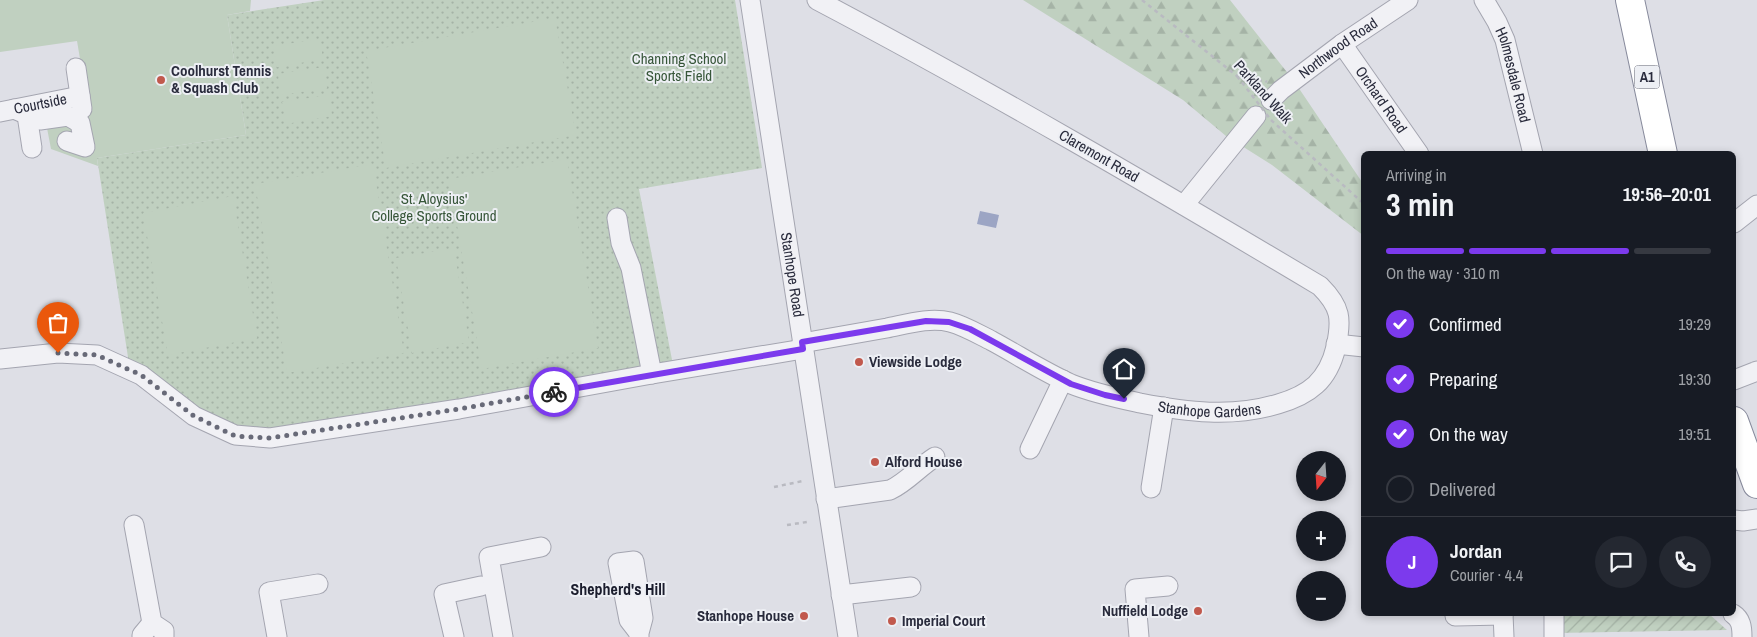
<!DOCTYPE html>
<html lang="en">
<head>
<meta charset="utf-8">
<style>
	body { margin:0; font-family:"Archivo Narrow",sans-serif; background:#242831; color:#f1f3f6; height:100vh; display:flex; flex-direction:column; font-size:19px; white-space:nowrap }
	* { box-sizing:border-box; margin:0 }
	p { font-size:16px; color:#9ea1a6 }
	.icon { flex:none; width:28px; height:28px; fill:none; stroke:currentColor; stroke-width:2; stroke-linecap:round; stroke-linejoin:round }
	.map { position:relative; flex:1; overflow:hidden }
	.sheet { position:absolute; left:1361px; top:151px; width:375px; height:465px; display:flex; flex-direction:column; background:#171b24; border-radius:8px; box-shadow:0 2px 8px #0003 }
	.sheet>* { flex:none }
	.needle { width:32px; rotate:197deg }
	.buttons { position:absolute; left:1296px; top:451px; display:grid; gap:10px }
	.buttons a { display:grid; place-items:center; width:50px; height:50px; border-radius:50%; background:#171b24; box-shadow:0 2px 8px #0003; font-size:25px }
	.pin { position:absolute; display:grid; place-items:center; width:42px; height:42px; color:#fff; margin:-51px -21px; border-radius:50% 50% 50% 0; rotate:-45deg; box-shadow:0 0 5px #0007 }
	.pin .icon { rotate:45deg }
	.courier { position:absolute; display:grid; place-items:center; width:50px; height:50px; margin:-25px; border:4px solid #7c3aed; border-radius:50%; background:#fff; color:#222; box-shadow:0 1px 6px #0007 }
	.headline em { font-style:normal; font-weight:800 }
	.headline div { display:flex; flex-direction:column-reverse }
	.headline { display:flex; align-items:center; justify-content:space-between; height:85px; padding:0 25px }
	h1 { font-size:32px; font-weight:800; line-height:38px }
	.bar { display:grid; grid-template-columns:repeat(4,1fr); gap:8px 5px; align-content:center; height:60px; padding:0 25px }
	.bar i { height:6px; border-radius:4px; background:#363941 }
	.bar .selected { background:#7c3aed }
	.bar p { grid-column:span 4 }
	.line { display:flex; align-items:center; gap:12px; padding:0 25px; border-top:1px solid #363941 }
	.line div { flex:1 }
	.round { display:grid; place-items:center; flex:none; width:52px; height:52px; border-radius:26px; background:#242831 }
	ol { padding:0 25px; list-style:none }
	li { display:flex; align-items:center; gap:15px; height:55px }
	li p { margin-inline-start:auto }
	li .icon { padding:5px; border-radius:50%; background:#7c3aed; color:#fff; stroke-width:4 }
	li:last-child { color:#9ea1a6 }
	li i { width:28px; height:28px; border:2px solid #363941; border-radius:50% }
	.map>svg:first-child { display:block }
	.forest { fill:url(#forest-firs) }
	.park { fill:url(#park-dots) }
	.garden { fill:url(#garden-furrows) }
	.pitch { fill:#c0d0c0 }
	.water { fill:#9ca5c4 }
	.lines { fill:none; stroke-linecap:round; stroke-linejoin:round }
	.minor-casing { stroke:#a4a5b0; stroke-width:21 }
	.highway-casing { stroke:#878a9c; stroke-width:30 }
	.path { stroke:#b9bac1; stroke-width:2.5; stroke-dasharray:4 4; stroke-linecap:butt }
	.minor { stroke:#f1f1f5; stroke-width:19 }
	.highway { stroke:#fff; stroke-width:28 }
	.path-bridge { stroke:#b9bac1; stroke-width:2.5; stroke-dasharray:4 4; stroke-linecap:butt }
	.done { stroke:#686a78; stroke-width:5; stroke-dasharray:0 9 }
	.route { stroke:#7c3aed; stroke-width:6 }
	.poi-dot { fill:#c1594d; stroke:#edeff4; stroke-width:2 }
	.labels { text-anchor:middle; stroke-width:4; stroke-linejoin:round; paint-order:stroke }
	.shield { fill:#edeff4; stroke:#646673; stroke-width:1 }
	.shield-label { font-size:14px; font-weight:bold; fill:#292b3c }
	.street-label { font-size:15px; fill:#292b3c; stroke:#edeff4 }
	.park-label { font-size:15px; fill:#375639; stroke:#edeff4 }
	.poi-label { font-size:15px; font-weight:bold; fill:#292b3c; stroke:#edeff4; text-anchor:start }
	.neighbourhood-label { font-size:16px; font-weight:bold; fill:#1b1d2d; stroke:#edeff4 }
</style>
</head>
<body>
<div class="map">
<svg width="1757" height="637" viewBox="0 0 1757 637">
	<defs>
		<pattern id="forest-firs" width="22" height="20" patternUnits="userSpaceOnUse" patternTransform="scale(1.25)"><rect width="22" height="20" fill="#c0d0c0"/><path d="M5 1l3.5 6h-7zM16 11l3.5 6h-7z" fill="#a5b3a6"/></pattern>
		<pattern id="park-dots" width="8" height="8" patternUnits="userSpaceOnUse" patternTransform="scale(1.25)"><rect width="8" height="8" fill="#c0d0c0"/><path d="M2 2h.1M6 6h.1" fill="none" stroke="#a5b3a6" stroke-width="1.8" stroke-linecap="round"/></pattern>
		<pattern id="garden-furrows" width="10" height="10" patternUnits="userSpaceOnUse" patternTransform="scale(1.25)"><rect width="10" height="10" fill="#c0d0c0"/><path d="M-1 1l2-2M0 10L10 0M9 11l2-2" fill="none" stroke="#a5b3a6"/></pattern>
	</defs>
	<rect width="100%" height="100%" fill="#dedfe6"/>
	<!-- forest -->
	<path class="forest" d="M1023,0H1230L1294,81L1364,185V236L1272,165L1226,136L1183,100Z"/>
	<!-- park -->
	<path class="park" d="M324,0H735L762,168L639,189L674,370L235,435L130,370L97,158L246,135L227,15Z"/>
	<!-- garden -->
	<path class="garden" d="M1556,614H1709L1727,630L1556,633Z"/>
	<!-- pitch -->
	<path class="pitch" d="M0,0H251L250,11L227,15L246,135L97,158L98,166L51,149L47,128L66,103L89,112L77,41L0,52Z
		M555,18L576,135L386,168L366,51Z
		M320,39L323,59L277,67L273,46Z
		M324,67L327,88L281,95L278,74Z
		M329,95L332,116L286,124L282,102Z
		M567,159L598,348L482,369L449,179Z
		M373,164L404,353L287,373L255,184Z
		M233,196L257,338L168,355L143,213Z
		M454,248L469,342L412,353L396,258Z"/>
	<!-- water -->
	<path class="water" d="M980,211L999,215L996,228L977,224Z"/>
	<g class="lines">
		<defs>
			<g id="minor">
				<path id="s1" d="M750,0L848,637"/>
				<path id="s2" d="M1484,0L1497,22L1505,40L1533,154"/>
				<path id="s3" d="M1342,44L1419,154"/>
				<path d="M76,68L82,109"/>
				<path id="s4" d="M1271,100L1281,90L1342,44L1408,0"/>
				<path d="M14,109L40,120L68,116L80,123L85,147L67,141"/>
				<path id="s5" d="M0,112L80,96"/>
				<path d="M27,115L32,148"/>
				<path d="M1184,205L1256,116"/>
				<path d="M617,218L621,243L631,268L652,374"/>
				<path d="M1734,223L1757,205"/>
				<path id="s6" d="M802,343C830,338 859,333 887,328C907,324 930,317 950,322C965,326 978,334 992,341C1018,355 1044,372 1071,384C1093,393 1117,398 1140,403C1187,412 1232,418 1278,404C1309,395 1328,381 1336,347C1342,319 1341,307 1320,286C1154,187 988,90 817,0"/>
				<path d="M1336,344L1364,347"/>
				<path d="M0,359L58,353L97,355L141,375L194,416L235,435L270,438L459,409L652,374L803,349"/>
				<path d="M1734,380L1757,371"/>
				<path d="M1030,449L1063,380"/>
				<path d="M1151,488L1164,407"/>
				<path d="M826,499L890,490C907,482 919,467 935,457"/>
				<path d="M1734,520L1743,521L1757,519"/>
				<path d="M134,525L152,623L164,631V637"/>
				<path d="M841,595L911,587"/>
				<path d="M1503,614L1504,637"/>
				<path d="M1554,614V637"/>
				<path d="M1733,614C1741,619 1742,627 1742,637"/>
				<path d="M1455,616L1503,615"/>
				<path d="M639,633L643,618L634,561L618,563L629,620L639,633V637"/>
				<path d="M142,637V635L152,623"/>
				<path d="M277,637L269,592L318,584"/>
				<path d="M454,637L444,594L481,586"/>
				<path d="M503,637L489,557L541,547"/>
				<path d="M1139,637L1135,589L1168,586"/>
			</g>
			<path id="highway" d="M1630,0L1663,154
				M1734,421L1757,484"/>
		</defs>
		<!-- minor casing -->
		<use href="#minor" class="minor-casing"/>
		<!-- highway casing -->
		<use href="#highway" class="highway-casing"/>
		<!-- path -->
		<path class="path" d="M1142,0L1237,76L1249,82L1264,80L1267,82
			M1271,120L1364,204
			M774,487L803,481
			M787,525L807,522"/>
		<!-- minor -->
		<use href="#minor" class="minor"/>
		<!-- highway -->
		<use href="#highway" class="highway"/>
		<!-- path-bridge -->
		<path class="path-bridge" d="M1237,76L1271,120"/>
	</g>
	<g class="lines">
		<!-- done -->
		<path class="done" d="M58,353L97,355L141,375L194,416L235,436L270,438L459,409L554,392"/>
		<!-- route -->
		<path class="route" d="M554,392L803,349L802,342L926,321L949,322L970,329L1071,384L1105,395L1124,399"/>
	</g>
	<!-- markers -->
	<g class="poi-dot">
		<circle cx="161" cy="80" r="5"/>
		<circle cx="859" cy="362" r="5"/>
		<circle cx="875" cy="462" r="5"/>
		<circle cx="1198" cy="611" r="5"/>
		<circle cx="804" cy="616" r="5"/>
		<circle cx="892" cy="621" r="5"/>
	</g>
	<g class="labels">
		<!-- shield labels -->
		<rect class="shield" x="1634.5" y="65.5" width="25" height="23" rx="4"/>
		<g class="shield-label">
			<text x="1647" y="82">A1</text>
		</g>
		<!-- street labels -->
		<g class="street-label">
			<text dy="5" stroke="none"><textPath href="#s4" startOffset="85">Northwood Road</textPath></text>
			<text dy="5" stroke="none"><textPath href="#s2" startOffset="81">Holmesdale Road</textPath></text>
			<text transform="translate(1263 92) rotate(48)" y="5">Parkland Walk</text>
			<text dy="5" stroke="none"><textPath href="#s3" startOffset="68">Orchard Road</textPath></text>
			<text dy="5" stroke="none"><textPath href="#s5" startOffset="41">Courtside</textPath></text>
			<text transform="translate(1099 156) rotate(30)" y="5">Claremont Road</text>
			<text dy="5" stroke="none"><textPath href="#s1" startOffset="278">Stanhope Road</textPath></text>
			<text dy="5" stroke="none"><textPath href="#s6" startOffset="428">Stanhope Gardens</textPath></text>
		</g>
		<!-- park labels -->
		<g class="park-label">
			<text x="679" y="64">Channing School<tspan x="679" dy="17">Sports Field</tspan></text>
			<text x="434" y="204">St. Aloysius'<tspan x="434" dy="17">College Sports Ground</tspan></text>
		</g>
		<!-- poi labels -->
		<g class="poi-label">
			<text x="171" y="76">Coolhurst Tennis<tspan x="171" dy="17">&amp; Squash Club</tspan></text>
			<text x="869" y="367">Viewside Lodge</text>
			<text x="885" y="467">Alford House</text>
			<text x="1188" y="616" text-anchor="end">Nuffield Lodge</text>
			<text x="794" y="621" text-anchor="end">Stanhope House</text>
			<text x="902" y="626">Imperial Court</text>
		</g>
		<!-- neighbourhood labels -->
		<g class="neighbourhood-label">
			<text x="618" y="595">Shepherd's Hill</text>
		</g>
	</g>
</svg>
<div class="buttons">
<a><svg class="needle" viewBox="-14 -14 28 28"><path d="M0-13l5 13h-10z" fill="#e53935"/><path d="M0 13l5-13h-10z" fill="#9ea1a6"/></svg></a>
<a>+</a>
<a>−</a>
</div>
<div class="pin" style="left:58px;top:353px;background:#ea580c"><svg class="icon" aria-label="bag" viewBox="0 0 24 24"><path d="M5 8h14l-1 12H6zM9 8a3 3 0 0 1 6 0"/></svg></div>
<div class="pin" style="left:1124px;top:399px;background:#1f2937"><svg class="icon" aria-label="home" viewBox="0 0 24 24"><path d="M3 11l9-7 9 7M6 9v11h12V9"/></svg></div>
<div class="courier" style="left:554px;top:392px"><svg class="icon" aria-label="bike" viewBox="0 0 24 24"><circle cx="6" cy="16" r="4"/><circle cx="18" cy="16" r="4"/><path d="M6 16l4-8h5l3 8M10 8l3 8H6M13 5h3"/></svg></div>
<section class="sheet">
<div class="headline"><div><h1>3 min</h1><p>Arriving in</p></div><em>19:56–20:01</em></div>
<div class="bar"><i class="selected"></i><i class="selected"></i><i class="selected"></i><i></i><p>On the way · 310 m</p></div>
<ol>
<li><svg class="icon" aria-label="check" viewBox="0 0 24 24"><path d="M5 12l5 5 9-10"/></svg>Confirmed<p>19:29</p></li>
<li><svg class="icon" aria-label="check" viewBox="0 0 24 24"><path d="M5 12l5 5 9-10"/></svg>Preparing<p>19:30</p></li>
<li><svg class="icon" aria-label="check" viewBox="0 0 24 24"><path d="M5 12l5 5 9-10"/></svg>On the way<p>19:51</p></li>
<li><i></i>Delivered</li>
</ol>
<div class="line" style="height:90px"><b class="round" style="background:#7c3aed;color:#fff">J</b><div><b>Jordan</b><p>Courier · 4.4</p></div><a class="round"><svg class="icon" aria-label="chat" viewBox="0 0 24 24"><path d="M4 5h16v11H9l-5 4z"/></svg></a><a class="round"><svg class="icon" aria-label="phone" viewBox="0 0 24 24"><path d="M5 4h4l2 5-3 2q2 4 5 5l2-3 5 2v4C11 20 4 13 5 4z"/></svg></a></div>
</section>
</div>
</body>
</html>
